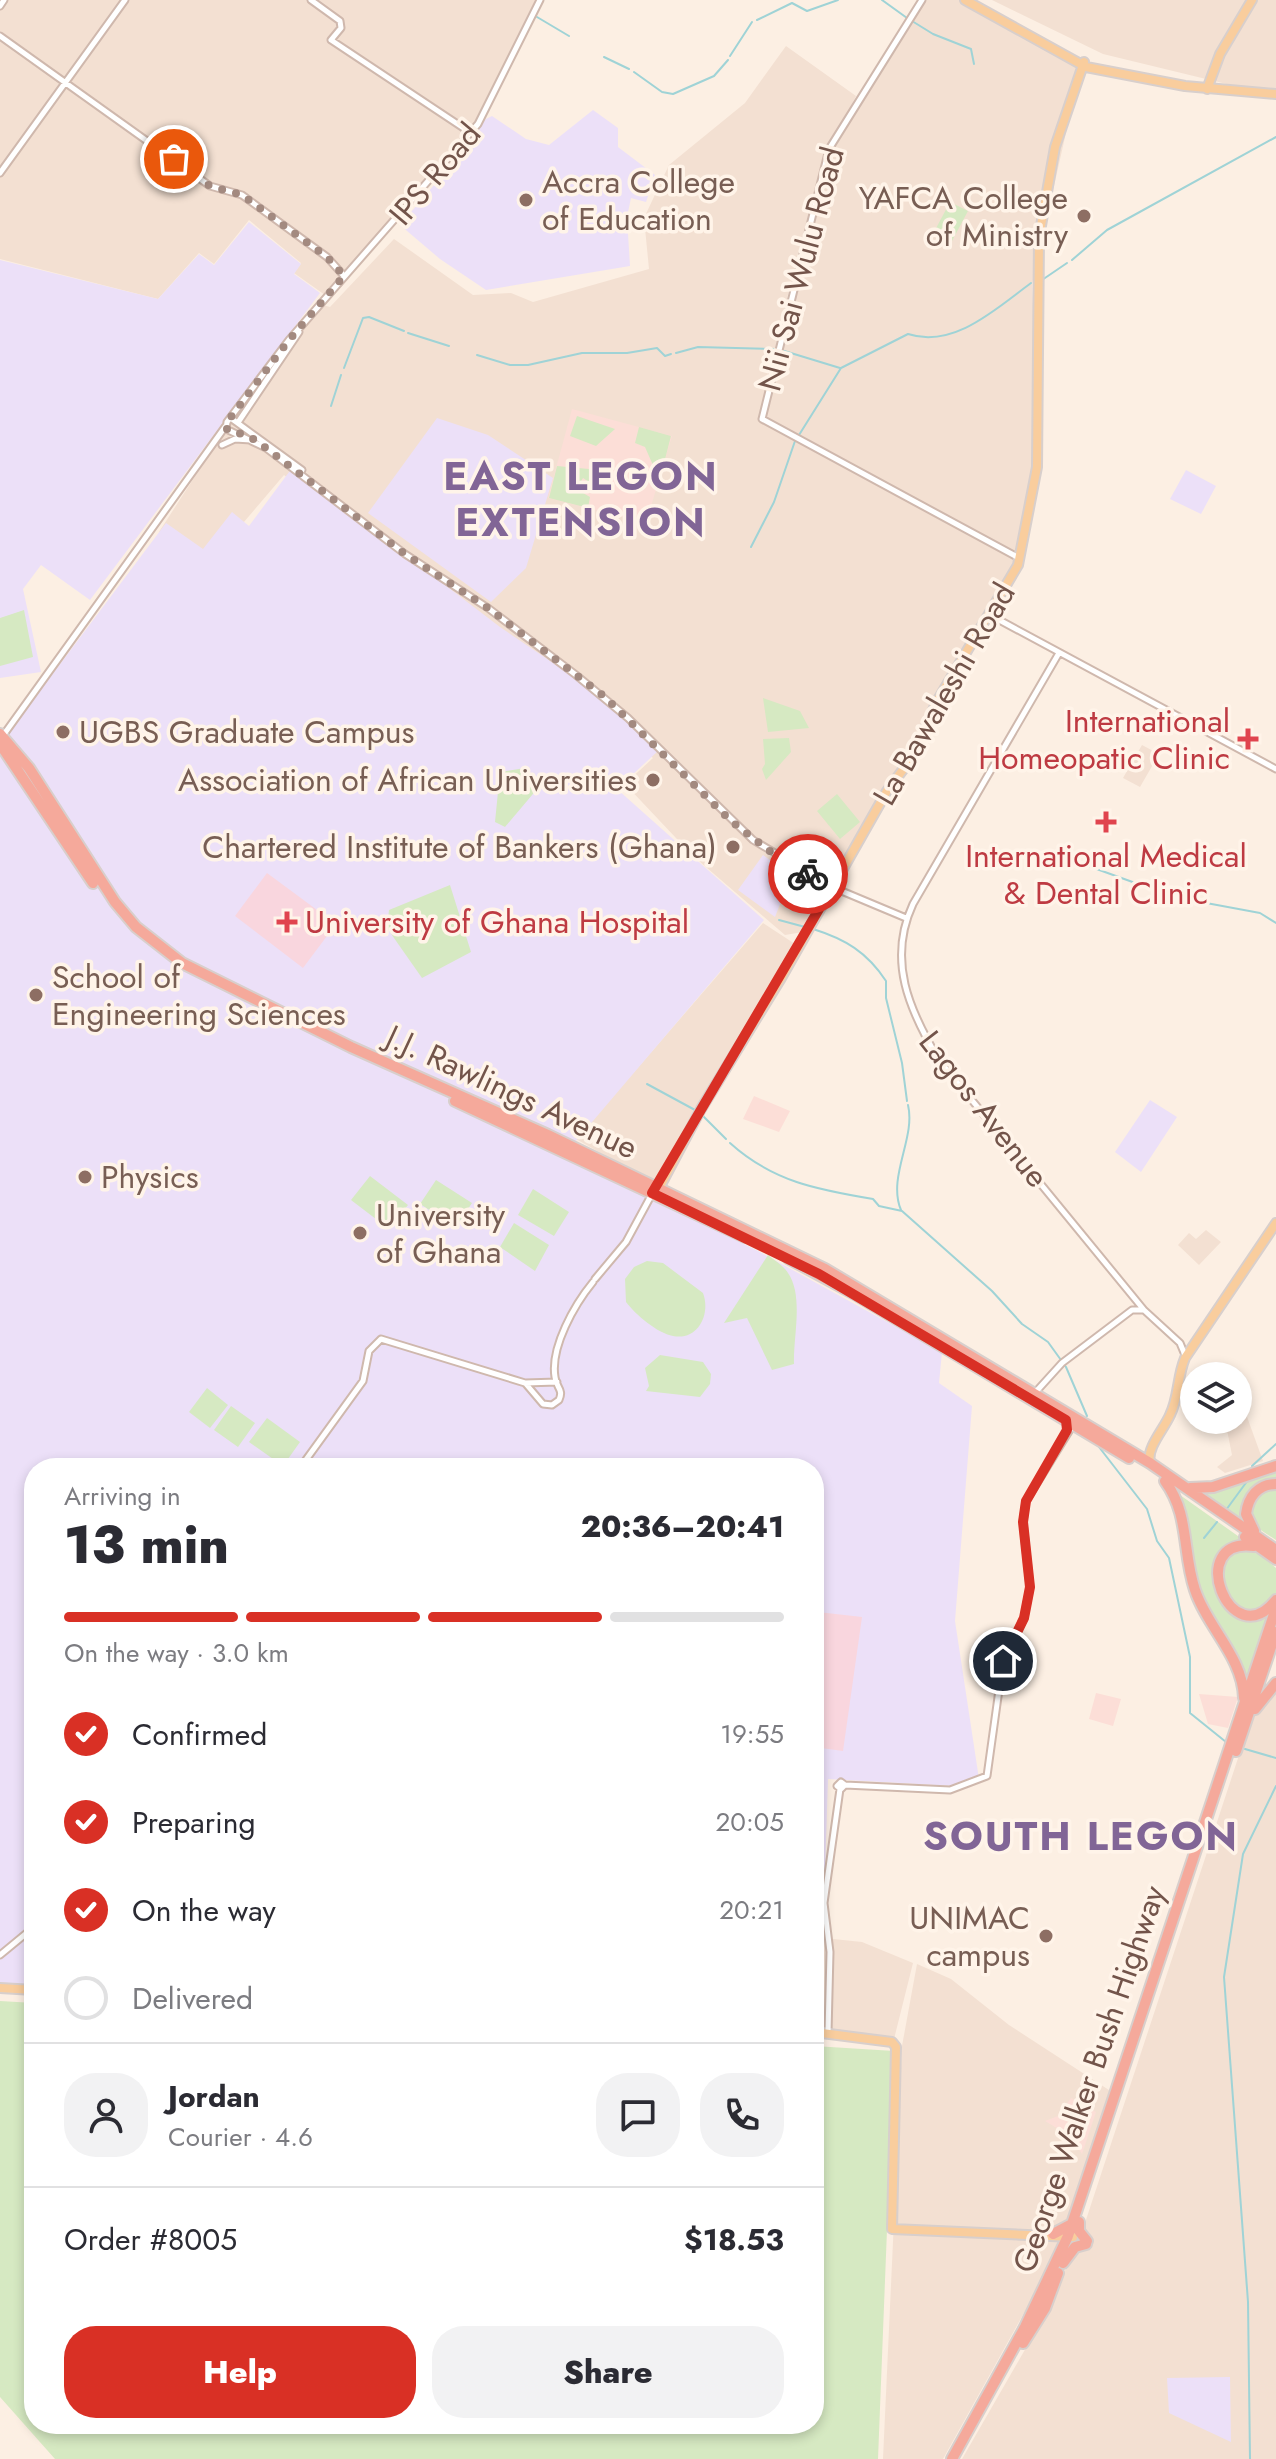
<!DOCTYPE html>
<html lang="en">
<head>
<meta charset="utf-8">
<style>
	body { margin:0; font-family:Jost,sans-serif; background:#f2f2f3; color:#2b2b33; height:100vh; display:flex; flex-direction:column; font-size:30px; white-space:nowrap }
	* { box-sizing:border-box; margin:0 }
	p { font-size:26px; color:#7c7c81 }
	.icon { flex:none; width:44px; height:44px; fill:none; stroke:currentColor; stroke-width:2; stroke-linecap:round; stroke-linejoin:round }
	.map { position:relative; flex:1; overflow:hidden }
	.panel { position:absolute; left:24px; top:1458px; width:800px; height:976px; display:flex; flex-direction:column; background:#fff; border-radius:32px; box-shadow:0 4px 12px #0003 }
	.panel>* { flex:none }
	.buttons { position:absolute; left:1180px; top:1362px; display:grid; gap:16px }
	.buttons a { display:grid; place-items:center; width:72px; height:72px; border-radius:50%; background:#fff; box-shadow:0 4px 12px #0003; font-size:40px }
	.pin { position:absolute; display:grid; place-items:center; width:68px; height:68px; color:#fff; margin:-34px; border:4px solid #fff; border-radius:50%; box-shadow:0 2px 8px #0007 }
	.courier { position:absolute; display:grid; place-items:center; width:80px; height:80px; margin:-40px; border:6px solid #d93025; border-radius:50%; background:#fff; color:#222; box-shadow:0 2px 10px #0007 }
	.summary em { font-style:normal; font-weight:800 }
	.summary div { display:flex; flex-direction:column-reverse }
	.summary { display:flex; align-items:center; justify-content:space-between; height:136px; padding:0 40px }
	h1 { font-size:52px; font-weight:800; line-height:60px }
	.bar { display:grid; grid-template-columns:repeat(4,1fr); gap:12px 8px; align-content:center; height:96px; padding:0 40px }
	.bar i { height:10px; border-radius:6px; background:#e1e1e2 }
	.bar .on { background:#d93025 }
	.bar p { grid-column:span 4 }
	.line { display:flex; align-items:center; gap:20px; padding:0 40px; border-top:2px solid #e1e1e2 }
	.line div { flex:1 }
	.round { display:grid; place-items:center; flex:none; width:84px; height:84px; border-radius:32px; background:#f2f2f3 }
	ol { padding:0 40px; list-style:none }
	li { display:flex; align-items:center; gap:24px; height:88px }
	li p { margin-inline-start:auto }
	li .icon { padding:8px; border-radius:50%; background:#d93025; color:#fff; stroke-width:4 }
	li:last-child { color:#7c7c81 }
	li i { width:44px; height:44px; border:4px solid #e1e1e2; border-radius:50% }
	.action { display:flex; gap:16px; margin-top:auto; padding:16px 40px }
	.action a { flex:1; height:92px; border-radius:32px; background:#d93025; color:#fff; font-size:32px; font-weight:800; line-height:92px; text-align:center }
	.action a+a { background:#f2f2f3; color:#2b2b33 }
	.map>svg:first-child { display:block }
	.residential { fill:#f3e0d2 }
	.commercial { fill:#fcded7 }
	.education { fill:#ece0f8 }
	.medical { fill:#f9d6de }
	.green { fill:#d6e9c2 }
	.lines { fill:none; stroke-linecap:round; stroke-linejoin:round }
	.stream { stroke:#9fd3d6; stroke-width:2 }
	.minor-casing { stroke:#cfb8ad; stroke-width:9 }
	.major-casing { stroke:#d8cfcc; stroke-width:12 }
	.highway-casing { stroke:#d8cfcc; stroke-width:14 }
	.minor { stroke:#fff; stroke-width:5 }
	.major { stroke:#f9cd9d; stroke-width:8 }
	.highway { stroke:#f5a99b; stroke-width:10 }
	.done { stroke:#a38a80; stroke-width:8; stroke-dasharray:0 14.4 }
	.route { stroke:#d93025; stroke-width:10 }
	.education-dot { fill:#8d6e63; stroke:#fff4e9; stroke-width:3 }
	.health-dot { fill:#e0444e; stroke:#fff4e9; stroke-width:3 }
	.labels { text-anchor:middle; stroke-width:7; stroke-linejoin:round; paint-order:stroke }
	.street-label { font-size:32px; fill:#73544a; stroke:#fff4e9 }
	.education-label { font-size:32px; fill:#785e54; stroke:#fff4e9; text-anchor:start }
	.health-label { font-size:32px; fill:#be3a42; stroke:#fff4e9; text-anchor:end }
	.district-label { font-size:40px; font-weight:bold; letter-spacing:2px; fill:#816596; stroke:#fff4e9 }
</style>
</head>
<body>
<div class="map">
<svg width="1276" height="2459" viewBox="0 0 1276 2459">
	<rect width="100%" height="100%" fill="#fcefe3"/>
	<!-- residential -->
	<path class="residential" d="M0,0H537L477,123L401,214L325,295L294,273L301,263L249,220L214,264L199,253L158,299L0,259Z
		M926,0H965L1081,66L1032,284L1039,439L1021,545L1001,589L803,932L785,935L692,855L625,784L653,758L284,475L238,529L200,563L159,532L234,416L319,304L330,307L394,239L473,295L511,293L533,302L649,269L644,218L669,165L745,103L786,46L856,96L827,154L797,257L775,349L779,350L834,144Z
		M992,0H1276V96L1103,54Z
		M1142,745L1159,754L1140,787L1123,778Z
		M763,923L795,944L654,1183L576,1139Z
		M1206,1230L1221,1242L1199,1265L1178,1245L1189,1233L1196,1239Z
		M1246,1414L1263,1461L1225,1473L1217,1467L1232,1455L1225,1420H1238V1416Z
		M1276,1686V2459H962L1046,2313L1081,2235L1244,1740L1261,1703Z
		M814,1937L862,1942L913,1963L894,2039L814,2030Z
		M917,1964L951,1979L1009,2025L1112,2092L1073,2208L1045,2275L943,2459H883L902,2046Z"/>
	<!-- commercial -->
	<path class="commercial" d="M572,409L672,436L646,523L548,498Z
		M754,1096L790,1111L779,1132L743,1119Z
		M1096,1693L1121,1699L1113,1726L1089,1719Z
		M1199,1694L1238,1697L1228,1728L1208,1724Z
		M1071,2098L1096,2112L1082,2154L1070,2136L1045,2121L1058,2116Z"/>
	<!-- education -->
	<path class="education" d="M593,110L618,128V147L655,175L646,202L631,198L627,217L630,266L486,290L440,259L400,225L434,185H440L441,177L486,119L492,116L526,139L549,145Z
		M249,222L301,264L294,274L320,293L90,600L41,565L23,589L41,672L0,678V260L158,299L199,254L214,265Z
		M437,418L488,435L553,478L526,568L491,602L368,513Z
		M292,468L500,627L590,688L658,751L617,789L764,920L564,1155L758,1251L942,1352L939,1383L972,1406L955,1621L979,1779L954,1786L828,1779L823,1935H814V1468H34V1986L0,1983V744L166,523L203,549L232,512L249,526Z
		M1186,470L1216,486L1201,514L1170,499Z
		M763,855L778,866L782,899L775,917L738,890Z
		M1150,1100L1177,1117L1141,1172L1115,1152Z
		M1230,2377L1231,2442L1169,2413L1167,2378Z"/>
	<!-- medical -->
	<path class="medical" d="M267,873L336,924L303,968L235,916Z
		M814,1604L819,1605L818,1612L862,1617L843,1751L814,1747Z"/>
	<!-- green -->
	<path class="green" d="M950,202L968,211L952,241L934,232Z
		M577,416L615,429L596,446L570,436Z
		M639,427L671,436L662,471L656,472L645,447L635,443Z
		M592,459L607,464L595,486L583,478L576,489L590,497L588,508L549,498L557,466L589,469Z
		M24,610L33,657L0,666V618Z
		M763,698L800,711L809,728L768,732Z
		M789,738L791,752L766,780L762,769L765,764L763,739Z
		M525,768L526,784L535,782L538,788L505,827L495,822L500,772Z
		M837,794L860,822L840,839L817,811Z
		M450,885L471,952L422,978L387,928L389,910Z
		M370,1176L408,1205L389,1229L351,1200Z
		M436,1180L472,1203L456,1227L420,1204Z
		M533,1189L569,1212L554,1236L518,1215Z
		M514,1223L549,1245L535,1271L500,1247Z
		M768,1255C774,1260 784,1266 788,1273C804,1296 793,1337 794,1364L772,1370L747,1318L724,1323Z
		M647,1261L663,1263L703,1293C711,1314 698,1341 673,1336C657,1333 636,1315 626,1302L625,1279L634,1267Z
		M660,1355L703,1362L711,1374L710,1384L700,1397L646,1391L649,1386L645,1368Z
		M207,1388L228,1405L210,1428L189,1412Z
		M231,1406L255,1423L238,1447L214,1430Z
		M267,1418L300,1442L283,1466L249,1442Z
		M1276,1471V1481L1254,1489L1246,1526L1200,1493Z
		M1276,1486V1540L1253,1525L1250,1506L1261,1490Z
		M1180,1495L1245,1541L1216,1566L1237,1615L1272,1608L1246,1691L1195,1582L1186,1513Z
		M1243,1550L1259,1554L1276,1568V1594C1263,1611 1249,1614 1231,1603L1221,1581L1226,1559Z
		M0,2001L34,2003V2424H814V2046L894,2051L878,2459H55L0,2397Z"/>
	<g class="lines">
		<!-- stream -->
		<path class="stream" d="M882,0L907,18
			M537,17L569,36
			M757,20L792,3L807,11L838,0
			M912,21L933,34L971,49L974,64
			M730,56L752,22
			M604,57L629,69
			M634,72L662,92L673,94L714,76L728,60
			M1072,260L1107,230L1276,137
			M1042,280L1067,263
			M408,333L449,346
			M781,350L840,368
			M676,353L698,347L774,349
			M477,355L510,365H528L582,353H627L657,348L665,356L671,354
			M344,368L363,318L369,317L404,331
			M331,406L341,375
			M799,435L841,368L908,334C954,349 997,308 1031,283
			M751,547L774,502L795,441
			M1080,863L1174,897L1260,913L1276,923
			M779,920L805,927
			M813,929C845,939 867,952 886,981V998L902,1063L907,1101
			M647,1084L695,1110
			M702,1115L726,1139
			M730,1143C773,1182 819,1190 873,1199L879,1206L902,1211L992,1291L1022,1324L1048,1342L1066,1367L1087,1416
			M901,1210C887,1177 916,1138 908,1105
			M1099,1447L1147,1509L1157,1541L1169,1558L1190,1657V1713L1226,1742
			M1252,1466L1276,1444
			M1226,1510L1248,1480
			M1204,1538L1217,1522
			M1245,1749L1276,1758
			M1250,2459L1248,2302L1224,1977L1243,1854L1276,1786"/>
		<defs>
			<path id="minor" d="M311,0L340,21L341,28L331,40L471,133
				M540,0L478,124L289,340L227,422L226,429L266,448L405,554L488,608L576,675L628,718L753,840L832,887L906,918
				M922,0L829,149L762,419L1019,558
				M0,6L4,0
				M0,36L210,186L242,195L327,257L344,276
				M0,173L125,0
				M232,419L302,470
				M239,421L299,332
				M222,445L235,439L251,440
				M990,615L1276,769
				M1059,653L913,904C887,960 909,1010 939,1060L1144,1310L1180,1343L1185,1355
				M2,737L225,427
				M595,1279L626,1242L652,1194
				M526,1384L543,1404L552,1405L559,1400C564,1389 556,1388 555,1377C550,1347 575,1304 593,1282
				M1033,1395L1062,1363L1132,1310H1143
				M300,1468L363,1381L369,1351L381,1339L525,1383L557,1382
				M841,1782L845,1785L841,1789L837,1786Z
				M845,1785L950,1790L987,1776L1003,1661L1024,1618L1030,1587L1023,1522L1026,1501L1073,1425
				M0,1955L34,1927
				M828,2033L830,1952L824,1903L840,1789"/>
			<path id="major" d="M965,0L1086,67L1185,86L1276,94
				M1207,89L1220,54L1252,0
				M656,1194L701,1109L781,978L887,791L914,755L936,703L1018,565L1037,467L1039,237L1055,147L1084,62
				M1150,1463C1146,1448 1164,1429 1170,1415C1179,1397 1177,1377 1185,1358L1276,1223
				M0,1988L34,1990
				M814,2032L892,2042L896,2047L892,2229L1073,2237"/>
			<path id="highway" d="M0,734L29,768L115,902L136,927L182,963L351,1047L548,1135L825,1269L1150,1463L1276,1550
				M0,744L93,883
				M455,1101L745,1237
				M788,1258L855,1294L1129,1458
				M1165,1481C1190,1515 1182,1552 1195,1590C1207,1627 1243,1657 1244,1698
				M1190,1488L1213,1487L1276,1466
				M1254,1531L1246,1514C1248,1497 1258,1484 1276,1484
				M1245,1537L1276,1559
				M1254,1546C1184,1536 1230,1658 1276,1600
				M1255,1709L1276,1683
				M1236,1751L1276,1632
				M1079,2222V2231L1087,2241
				M1053,2234L1070,2225
				M1063,2263L1075,2247L1086,2244
				M1023,2343L1045,2308L1058,2273
				M952,2459L1025,2327L1068,2236L1276,1608"/>
		</defs>
		<!-- minor casing -->
		<use href="#minor" class="minor-casing"/>
		<!-- major casing -->
		<use href="#major" class="major-casing"/>
		<!-- highway casing -->
		<use href="#highway" class="highway-casing"/>
		<!-- minor -->
		<use href="#minor" class="minor"/>
		<!-- major -->
		<use href="#major" class="major"/>
		<!-- highway -->
		<use href="#highway" class="highway"/>
	</g>
	<g class="lines">
		<!-- done -->
		<path class="done" d="M174,159L210,186L242,195L327,257L344,276L289,340L227,422V430L249,436L266,448L405,554L488,608L605,697L731,821L775,855L808,874"/>
		<!-- route -->
		<path class="route" d="M808,874L832,887L652,1193L819,1274L1066,1420L1067,1430L1026,1501L1023,1522L1030,1587L1024,1618L1003,1661"/>
	</g>
	<!-- markers -->
	<g class="education-dot">
		<circle cx="526" cy="200" r="8"/>
		<circle cx="1084" cy="216" r="8"/>
		<circle cx="63" cy="732" r="8"/>
		<circle cx="653" cy="780" r="8"/>
		<circle cx="733" cy="847" r="8"/>
		<circle cx="36" cy="995" r="8"/>
		<circle cx="85" cy="1177" r="8"/>
		<circle cx="360" cy="1233" r="8"/>
		<circle cx="1046" cy="1936" r="8"/>
	</g>
	<g class="health-dot">
		<path d="M1244 727h8v8h8v8h-8v8h-8v-8h-8v-8h8z"/>
		<path d="M1102 810h8v8h8v8h-8v8h-8v-8h-8v-8h8z"/>
		<path d="M283 910h8v8h8v8h-8v8h-8v-8h-8v-8h8z"/>
	</g>
	<g class="labels">
		<!-- street labels -->
		<g class="street-label">
			<text transform="translate(435 174) rotate(-50)" y="11">IPS Road</text>
			<text transform="translate(801 269) rotate(-75)" y="11">Nii Sai Wulu Road</text>
			<text transform="translate(944 694) rotate(-60)" y="11">La Bawaleshi Road</text>
			<text transform="translate(512 1092) rotate(25)" y="11">J.J. Rawlings Avenue</text>
			<text transform="translate(984 1109) rotate(52)" y="11">Lagos Avenue</text>
			<text transform="translate(1089 2079) rotate(-71)" y="11">George Walker Bush Highway</text>
		</g>
		<!-- education labels -->
		<g class="education-label">
			<text x="542" y="193">Accra College<tspan x="542" dy="37">of Education</tspan></text>
			<text x="1068" y="209" text-anchor="end">YAFCA College<tspan x="1068" dy="37">of Ministry</tspan></text>
			<text x="79" y="743">UGBS Graduate Campus</text>
			<text x="637" y="791" text-anchor="end">Association of African Universities</text>
			<text x="717" y="858" text-anchor="end">Chartered Institute of Bankers (Ghana)</text>
			<text x="52" y="988">School of<tspan x="52" dy="37">Engineering Sciences</tspan></text>
			<text x="101" y="1188">Physics</text>
			<text x="376" y="1226">University<tspan x="376" dy="37">of Ghana</tspan></text>
			<text x="1030" y="1929" text-anchor="end">UNIMAC<tspan x="1030" dy="37">campus</tspan></text>
		</g>
		<!-- health labels -->
		<g class="health-label">
			<text x="1230" y="732">International<tspan x="1230" dy="37">Homeopatic Clinic</tspan></text>
			<text x="1106" y="867" text-anchor="middle">International Medical<tspan x="1106" dy="37">&amp; Dental Clinic</tspan></text>
			<text x="305" y="933" text-anchor="start">University of Ghana Hospital</text>
		</g>
		<!-- district labels -->
		<g class="district-label">
			<text x="581" y="490">EAST LEGON<tspan x="581" dy="46">EXTENSION</tspan></text>
			<text x="1081" y="1850">SOUTH LEGON</text>
		</g>
	</g>
</svg>
<div class="buttons">
<a><svg class="icon" aria-label="layers" viewBox="0 0 24 24"><path d="M12 4l9 5-9 5-9-5zM3 14l9 5 9-5"/></svg></a>
</div>
<div class="pin" style="left:174px;top:159px;background:#ea580c"><svg class="icon" aria-label="bag" viewBox="0 0 24 24"><path d="M5 8h14l-1 12H6zM9 8a3 3 0 0 1 6 0"/></svg></div>
<div class="pin" style="left:1003px;top:1661px;background:#1f2937"><svg class="icon" aria-label="home" viewBox="0 0 24 24"><path d="M3 11l9-7 9 7M6 9v11h12V9"/></svg></div>
<div class="courier" style="left:808px;top:874px"><svg class="icon" aria-label="bike" viewBox="0 0 24 24"><circle cx="6" cy="16" r="4"/><circle cx="18" cy="16" r="4"/><path d="M6 16l4-8h5l3 8M10 8l3 8H6M13 5h3"/></svg></div>
<section class="panel">
<div class="summary"><div><h1>13 min</h1><p>Arriving in</p></div><em>20:36–20:41</em></div>
<div class="bar"><i class="on"></i><i class="on"></i><i class="on"></i><i></i><p>On the way · 3.0 km</p></div>
<ol>
<li><svg class="icon" aria-label="check" viewBox="0 0 24 24"><path d="M5 12l5 5 9-10"/></svg>Confirmed<p>19:55</p></li>
<li><svg class="icon" aria-label="check" viewBox="0 0 24 24"><path d="M5 12l5 5 9-10"/></svg>Preparing<p>20:05</p></li>
<li><svg class="icon" aria-label="check" viewBox="0 0 24 24"><path d="M5 12l5 5 9-10"/></svg>On the way<p>20:21</p></li>
<li><i></i>Delivered</li>
</ol>
<div class="line" style="height:144px"><a class="round"><svg class="icon" aria-label="person" viewBox="0 0 24 24"><circle cx="12" cy="8" r="4"/><path d="M4 21q1-7 8-7t8 7"/></svg></a><div><b>Jordan</b><p>Courier · 4.6</p></div><a class="round"><svg class="icon" aria-label="chat" viewBox="0 0 24 24"><path d="M4 5h16v11H9l-5 4z"/></svg></a><a class="round"><svg class="icon" aria-label="phone" viewBox="0 0 24 24"><path d="M5 4h4l2 5-3 2q2 4 5 5l2-3 5 2v4C11 20 4 13 5 4z"/></svg></a></div>
<div class="line" style="height:104px"><div>Order #8005</div><b>$18.53</b></div>
<div class="action"><a>Help</a><a>Share</a></div>
</section>
</div>
</body>
</html>
